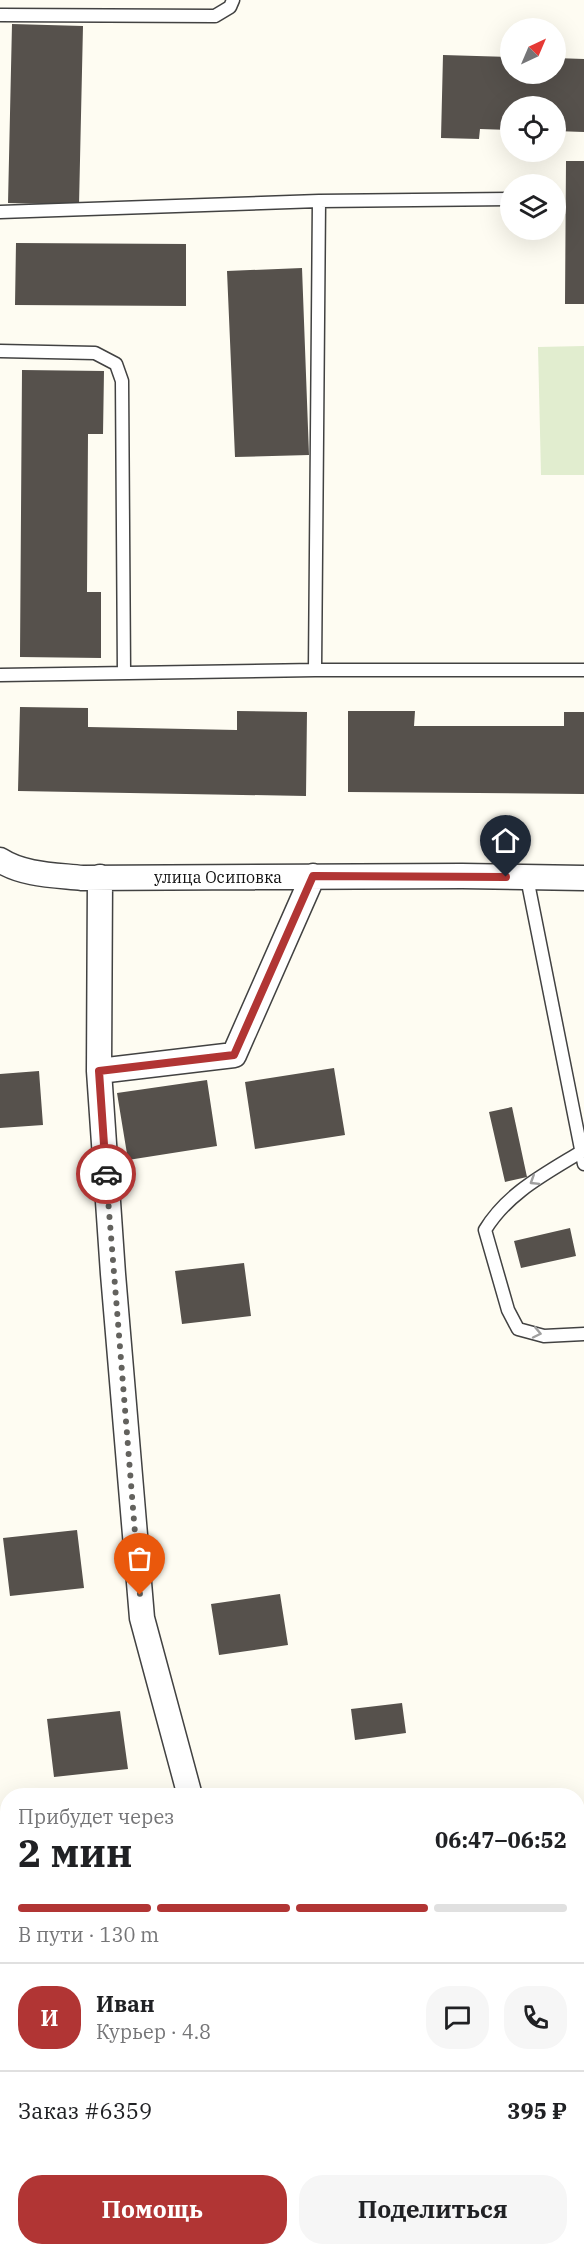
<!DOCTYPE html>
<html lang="ru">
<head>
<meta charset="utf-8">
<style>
	body { margin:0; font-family:"IBM Plex Serif",serif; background:#f6f6f6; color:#202124; height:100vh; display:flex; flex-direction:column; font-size:22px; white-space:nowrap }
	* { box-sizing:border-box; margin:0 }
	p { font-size:20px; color:#757577 }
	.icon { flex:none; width:33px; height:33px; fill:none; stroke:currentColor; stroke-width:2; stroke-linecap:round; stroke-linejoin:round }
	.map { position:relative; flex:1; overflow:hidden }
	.side { position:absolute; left:0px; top:1788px; width:585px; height:468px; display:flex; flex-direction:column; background:#fff; border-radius:24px 24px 0 0; box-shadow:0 6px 24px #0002 }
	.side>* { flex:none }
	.needle { width:39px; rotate:44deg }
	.buttons { position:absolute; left:500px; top:18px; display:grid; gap:12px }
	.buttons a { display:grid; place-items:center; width:66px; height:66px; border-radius:50%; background:#fff; box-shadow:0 6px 24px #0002; font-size:30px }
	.pin { position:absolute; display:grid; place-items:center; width:51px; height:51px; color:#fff; margin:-62px -26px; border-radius:50% 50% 50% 0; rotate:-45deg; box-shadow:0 0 6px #0007 }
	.pin .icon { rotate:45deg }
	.courier { position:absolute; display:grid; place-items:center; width:60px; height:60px; margin:-30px; border:4px solid #b13534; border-radius:50%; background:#fff; color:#222; box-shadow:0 2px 8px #0007 }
	.headline em { font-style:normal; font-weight:800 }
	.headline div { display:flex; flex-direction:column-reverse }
	.headline { display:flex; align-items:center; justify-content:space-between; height:102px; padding:0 18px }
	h1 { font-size:39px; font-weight:800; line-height:45px }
	.bar { display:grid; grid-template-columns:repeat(4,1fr); gap:9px 6px; align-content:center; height:72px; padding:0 18px }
	.bar i { height:8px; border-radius:4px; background:#e0e0e0 }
	.bar .active { background:#b13534 }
	.bar p { grid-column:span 4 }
	.line { display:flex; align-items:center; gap:15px; padding:0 18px; border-top:2px solid #e0e0e0 }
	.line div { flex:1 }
	.round { display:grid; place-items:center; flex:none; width:63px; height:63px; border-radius:24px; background:#f6f6f6 }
	.action { display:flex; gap:12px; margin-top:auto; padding:12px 18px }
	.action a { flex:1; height:69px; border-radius:24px; background:#b13534; color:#fff; font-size:24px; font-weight:800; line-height:69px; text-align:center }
	.action a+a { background:#f6f6f6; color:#202124 }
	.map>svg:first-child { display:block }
	.pitch { fill:#e1edcf }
	.building { fill:#56514c }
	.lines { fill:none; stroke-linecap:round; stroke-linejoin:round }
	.lane-casing { stroke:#424242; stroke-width:15 }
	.street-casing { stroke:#424242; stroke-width:27 }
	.lane { stroke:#fff; stroke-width:12 }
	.street { stroke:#fff; stroke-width:24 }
	.oneway { stroke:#9f9f9f }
	.done { stroke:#63625e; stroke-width:6; stroke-dasharray:0 10.8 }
	.route { stroke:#b13534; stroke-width:8 }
	.labels { text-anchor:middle; stroke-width:6; stroke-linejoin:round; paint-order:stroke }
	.street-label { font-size:16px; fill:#0f0f0f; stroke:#fff }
</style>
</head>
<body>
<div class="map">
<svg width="584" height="2256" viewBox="0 0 584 2256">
	<rect width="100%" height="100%" fill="#fefcf2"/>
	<!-- pitch -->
	<path class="pitch" d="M584,346V475H541L538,347Z"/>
	<!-- building -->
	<path class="building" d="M12,24L83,26L79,205L8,203Z
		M443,55L510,57V74H555V58L584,59V132L555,131V106H510V130L480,129L479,139L441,138Z
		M566,161H584V304H565Z
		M16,243L186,244V306L15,305Z
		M302,268L309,455L235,457L227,271Z
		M22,370L104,371L103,434H88L87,592H101V658L20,657Z
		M20,707L88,708V727L237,730V711L307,712L306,796L18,791Z
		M348,711H415L414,726H564V712H584V794L348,792Z
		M334,1068L345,1135L255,1149L245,1082Z
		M39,1071L43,1125L0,1128V1074Z
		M207,1080L217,1146L128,1160L117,1093Z
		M512,1107L527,1177L505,1182L489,1112Z
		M570,1228L576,1256L521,1268L514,1241Z
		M244,1263L251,1316L182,1324L175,1271Z
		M77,1530L84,1588L10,1596L3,1538Z
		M280,1594L288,1645L219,1655L211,1604Z
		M402,1703L406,1733L355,1740L351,1709Z
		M120,1711L128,1769L54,1777L47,1719Z
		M584,2093V2256H577L578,2094Z
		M368,2251L423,2254V2256H368Z"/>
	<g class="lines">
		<defs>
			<path id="lane" d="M0,15L215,16L230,7L233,0
				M0,212L319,201L510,199
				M0,351L95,353L116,364L122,381L124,673
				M315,670L319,201
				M0,675L315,670H584
				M527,878L584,1164
				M584,1150C547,1173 508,1192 485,1230L508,1310L518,1329L544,1336L584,1334
				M578,1973L584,1984"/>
			<path id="street" d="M0,860C23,875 55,875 82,878L462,876L584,878
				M100,877L99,1071L113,1274L142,1618L190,1796
				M99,1071L234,1055L313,876
				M291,2248L293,2256"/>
		</defs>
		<!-- lane casing -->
		<use href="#lane" class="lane-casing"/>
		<!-- street casing -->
		<use href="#street" class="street-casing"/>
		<!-- lane -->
		<use href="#lane" class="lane"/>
		<!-- street -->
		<use href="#street" class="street"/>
	</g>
	<!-- one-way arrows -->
	<defs><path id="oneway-chevron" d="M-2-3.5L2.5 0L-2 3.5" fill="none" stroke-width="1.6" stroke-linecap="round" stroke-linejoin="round" transform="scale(1.5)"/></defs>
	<g class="oneway">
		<use href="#oneway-chevron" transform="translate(534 1181) rotate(148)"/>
		<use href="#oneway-chevron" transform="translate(537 1333) rotate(12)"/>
	</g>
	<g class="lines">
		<!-- done -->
		<path class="done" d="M106,1174L140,1595"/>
		<!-- route -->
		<path class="route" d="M106,1174L99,1071L234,1055L313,876L506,877"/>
	</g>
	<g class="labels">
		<!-- street labels -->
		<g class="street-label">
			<text x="218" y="883">улица Осиповка</text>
		</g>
	</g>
</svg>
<div class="buttons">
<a><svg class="needle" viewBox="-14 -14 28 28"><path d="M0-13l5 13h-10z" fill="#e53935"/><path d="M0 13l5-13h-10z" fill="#757577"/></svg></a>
<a><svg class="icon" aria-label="locate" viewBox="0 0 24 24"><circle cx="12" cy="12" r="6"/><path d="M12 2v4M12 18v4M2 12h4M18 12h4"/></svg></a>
<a><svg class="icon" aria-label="layers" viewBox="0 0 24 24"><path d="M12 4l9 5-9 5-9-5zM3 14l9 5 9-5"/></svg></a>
</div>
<div class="pin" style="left:140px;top:1595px;background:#ea580c"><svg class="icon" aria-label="bag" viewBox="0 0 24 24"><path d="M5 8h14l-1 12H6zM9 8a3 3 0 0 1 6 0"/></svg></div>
<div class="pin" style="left:506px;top:877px;background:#1f2937"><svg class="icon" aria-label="home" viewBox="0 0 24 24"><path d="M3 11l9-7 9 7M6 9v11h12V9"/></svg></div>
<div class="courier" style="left:106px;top:1174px"><svg class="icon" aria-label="car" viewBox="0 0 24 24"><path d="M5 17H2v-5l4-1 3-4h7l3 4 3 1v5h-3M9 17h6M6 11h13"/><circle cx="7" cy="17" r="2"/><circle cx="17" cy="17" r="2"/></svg></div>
<section class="side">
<div class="headline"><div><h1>2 мин</h1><p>Прибудет через</p></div><em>06:47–06:52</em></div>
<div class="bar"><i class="active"></i><i class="active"></i><i class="active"></i><i></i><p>В пути · 130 m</p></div>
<div class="line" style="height:108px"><b class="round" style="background:#b13534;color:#fff">И</b><div><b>Иван</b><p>Курьер · 4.8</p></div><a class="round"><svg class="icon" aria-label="chat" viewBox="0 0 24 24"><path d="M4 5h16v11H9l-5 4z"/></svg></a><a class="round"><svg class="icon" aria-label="phone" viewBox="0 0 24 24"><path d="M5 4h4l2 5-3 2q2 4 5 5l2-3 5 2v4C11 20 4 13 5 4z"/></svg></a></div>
<div class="line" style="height:78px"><div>Заказ #6359</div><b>395 ₽</b></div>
<div class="action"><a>Помощь</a><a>Поделиться</a></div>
</section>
</div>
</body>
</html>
